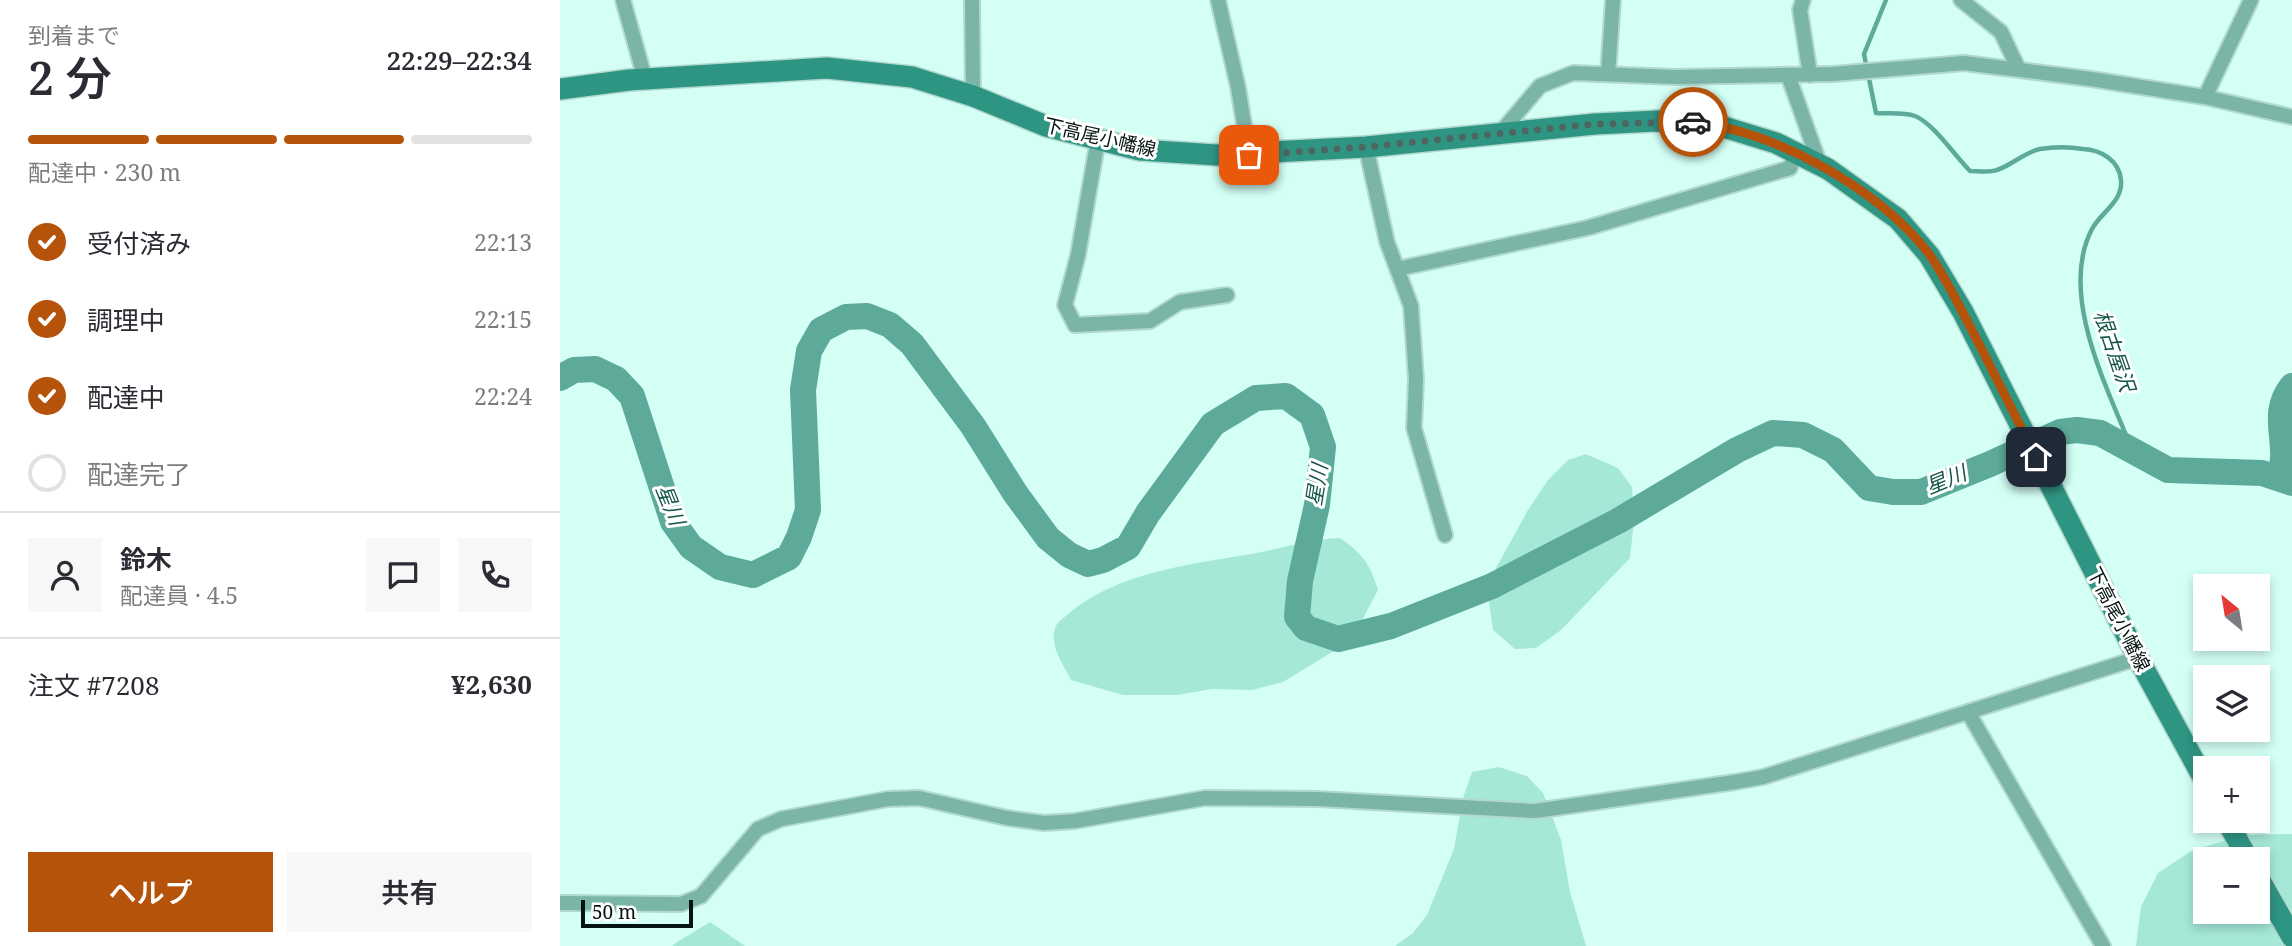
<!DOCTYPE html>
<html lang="ja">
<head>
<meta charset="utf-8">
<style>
	body { margin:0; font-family:"Noto Serif","Noto Sans JP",serif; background:#f7f7f7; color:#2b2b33; height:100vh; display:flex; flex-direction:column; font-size:26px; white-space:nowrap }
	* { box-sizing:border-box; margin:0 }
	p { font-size:23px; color:#7c7c81 }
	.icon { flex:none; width:38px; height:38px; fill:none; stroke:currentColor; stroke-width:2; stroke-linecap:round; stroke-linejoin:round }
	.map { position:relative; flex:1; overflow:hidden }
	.drawer { display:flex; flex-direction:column; background:#fff; width:560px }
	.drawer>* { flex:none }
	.needle { width:46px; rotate:330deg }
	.buttons { position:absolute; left:1633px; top:574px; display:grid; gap:14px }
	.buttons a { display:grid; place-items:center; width:77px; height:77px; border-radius:0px; background:#fff; box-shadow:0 4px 10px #0003; font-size:35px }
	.scale { position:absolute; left:21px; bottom:18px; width:112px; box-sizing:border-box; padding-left:7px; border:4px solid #051411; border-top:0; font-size:19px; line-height:24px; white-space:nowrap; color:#051411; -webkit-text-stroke:5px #fff; paint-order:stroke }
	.pin { position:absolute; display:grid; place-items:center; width:60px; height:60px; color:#fff; margin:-30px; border-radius:14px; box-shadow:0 4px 10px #0006 }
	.courier { position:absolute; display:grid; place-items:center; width:70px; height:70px; margin:-35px; border:5px solid #b45309; border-radius:50%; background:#fff; color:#222; box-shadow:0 2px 9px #0007 }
	.overview em { font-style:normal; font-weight:600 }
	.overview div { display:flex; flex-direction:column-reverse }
	.overview { display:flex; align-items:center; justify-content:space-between; height:119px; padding:0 28px }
	h1 { font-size:46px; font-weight:600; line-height:52px }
	.bar { display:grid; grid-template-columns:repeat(4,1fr); gap:10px 7px; align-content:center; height:84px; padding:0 28px }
	.bar i { height:9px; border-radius:5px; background:#e1e1e2 }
	.bar .current { background:#b45309 }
	.bar p { grid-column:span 4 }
	.line { display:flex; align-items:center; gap:18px; padding:0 28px; border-top:2px solid #e1e1e2 }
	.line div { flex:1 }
	.round { display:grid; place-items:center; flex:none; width:74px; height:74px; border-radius:0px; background:#f7f7f7 }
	ol { padding:0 28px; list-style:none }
	li { display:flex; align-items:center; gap:21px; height:77px }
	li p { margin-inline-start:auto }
	li .icon { padding:7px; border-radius:50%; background:#b45309; color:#fff; stroke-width:4 }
	li:last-child { color:#7c7c81 }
	li i { width:38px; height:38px; border:4px solid #e1e1e2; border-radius:50% }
	.action { display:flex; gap:14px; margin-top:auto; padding:14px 28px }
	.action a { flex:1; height:80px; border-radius:0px; background:#b45309; color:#fff; font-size:28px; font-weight:600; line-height:80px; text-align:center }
	.action a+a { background:#f7f7f7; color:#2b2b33 }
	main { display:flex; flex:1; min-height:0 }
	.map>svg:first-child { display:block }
	.green { fill:#a5e8d8; fill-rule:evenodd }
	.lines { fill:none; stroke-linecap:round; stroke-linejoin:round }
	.stream { stroke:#5daa9a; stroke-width:4.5 }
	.river { stroke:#5daa9a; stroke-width:26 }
	.minor-casing { stroke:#b2d9d0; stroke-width:18 }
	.secondary-casing { stroke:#b2d9d0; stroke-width:24 }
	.minor { stroke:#7bb5a7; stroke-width:14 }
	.secondary { stroke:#2f9583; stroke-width:21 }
	.done { stroke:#4d6660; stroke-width:7; stroke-dasharray:0 12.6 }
	.route { stroke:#b45309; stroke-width:9 }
	.labels { text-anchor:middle; stroke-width:6; stroke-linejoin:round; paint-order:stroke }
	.street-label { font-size:19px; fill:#051411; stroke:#fff }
	.water-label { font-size:21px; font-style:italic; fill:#16574b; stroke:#fff }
</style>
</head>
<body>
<main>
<section class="drawer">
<div class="overview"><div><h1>2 分</h1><p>到着まで</p></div><em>22:29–22:34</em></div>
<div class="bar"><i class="current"></i><i class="current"></i><i class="current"></i><i></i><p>配達中 · 230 m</p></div>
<ol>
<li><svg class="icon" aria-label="check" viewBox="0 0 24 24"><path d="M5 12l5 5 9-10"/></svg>受付済み<p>22:13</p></li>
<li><svg class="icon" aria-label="check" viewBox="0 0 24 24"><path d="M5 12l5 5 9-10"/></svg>調理中<p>22:15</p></li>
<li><svg class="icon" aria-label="check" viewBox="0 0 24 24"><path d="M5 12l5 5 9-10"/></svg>配達中<p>22:24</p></li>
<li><i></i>配達完了</li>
</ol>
<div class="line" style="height:126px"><a class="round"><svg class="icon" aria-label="person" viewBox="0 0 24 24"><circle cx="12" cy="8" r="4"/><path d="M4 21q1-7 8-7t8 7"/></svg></a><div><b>鈴木</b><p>配達員 · 4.5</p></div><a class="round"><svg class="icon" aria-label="chat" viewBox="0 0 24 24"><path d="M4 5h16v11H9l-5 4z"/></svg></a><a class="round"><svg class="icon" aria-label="phone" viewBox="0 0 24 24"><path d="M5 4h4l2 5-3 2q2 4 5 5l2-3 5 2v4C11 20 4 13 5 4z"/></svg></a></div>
<div class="line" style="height:91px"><div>注文 #7208</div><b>¥2,630</b></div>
<div class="action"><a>ヘルプ</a><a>共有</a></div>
</section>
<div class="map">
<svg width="1732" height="946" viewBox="0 0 1732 946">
	<rect width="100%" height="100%" fill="#d3fff4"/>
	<!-- green -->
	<path class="green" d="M1026,454L1058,468L1072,487L1074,521L1070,558L1001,630L976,648L955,649L933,630L929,602L936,568L968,510L988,480L1008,460Z
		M780,538C803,554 810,564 818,590L801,622L782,646L723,682L692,690L652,689L617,695H563L511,680C503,663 488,645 496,626C498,622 503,618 507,615C559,570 637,564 702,552C730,546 752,539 780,538Z
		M939,767L967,776L983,793L1001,840L1010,892L1026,946H835L853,933L867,915L894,849L903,798L912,772Z
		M1732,834V946H1576L1581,907L1598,873L1633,850L1685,835ZM1645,859H1698V912H1645Z
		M150,922L185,946H112L117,942Z"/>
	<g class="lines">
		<!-- stream -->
		<path class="stream" d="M1326,0L1304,54L1316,113C1329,114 1344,112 1355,116C1373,123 1395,156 1410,171C1418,171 1429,173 1437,170C1452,165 1465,152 1480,149C1493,147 1510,147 1523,149C1541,150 1559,160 1561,180C1563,202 1541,212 1532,229C1500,290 1542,377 1566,435V447"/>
		<!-- river -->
		<path class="river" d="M0,378L14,370L35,369L56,379L72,396L113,522L131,547L160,567L193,575L229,557L239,537L248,510L243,390L249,351L261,330L286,317L307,316L330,325L352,344L413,426L455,493L488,538L509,555L528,564L543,560L568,547L588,513L653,424L696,398L726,396L752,415L763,447L757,505L740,581L737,617L746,628L778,639L831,626L932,586L1058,521L1177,450L1213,433L1243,435L1273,450L1309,488L1333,492H1361L1430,464L1500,432L1517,430L1540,433L1608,470L1702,473L1732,483
			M1719,478C1732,444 1708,416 1732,386"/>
		<defs>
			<path id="minor" d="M63,0L85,79
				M412,0L413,96
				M658,0L678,87L689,155
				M1243,0L1240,10L1250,75
				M1401,0L1441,32L1459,70
				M1048,74L1053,0
				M1228,75L1260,165
				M1645,97L1691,0
				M941,132L980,86L1013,73L1115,77L1273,74L1404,63L1531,79L1645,97L1732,117
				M538,139L518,255L505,305L515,325L590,321L620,302L667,295
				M806,147L827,242L851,306L856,379L854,428L885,535
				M837,269L1027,228L1230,168L1235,153
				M1408,712L1543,946
				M0,903L121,904L141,896L198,829L221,819L328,799L359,798L447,818L484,823L515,821L645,798L758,799L975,811L1175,782L1203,777L1578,658"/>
			<path id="secondary" d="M0,89L69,80L267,68L352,77L413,96L486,126L580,150L656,155L806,147L1035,124L1097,121L1154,124L1216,143L1268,169L1338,219L1369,255L1403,312L1578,658L1645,781
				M1667,821L1688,859
				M1698,877L1732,937"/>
		</defs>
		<!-- minor casing -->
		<use href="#minor" class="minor-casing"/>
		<!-- secondary casing -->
		<use href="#secondary" class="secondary-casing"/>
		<!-- minor -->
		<use href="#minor" class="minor"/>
		<!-- secondary -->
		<use href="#secondary" class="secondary"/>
	</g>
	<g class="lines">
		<!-- done -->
		<path class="done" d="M689,155L806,147L1035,124L1133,122"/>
		<!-- route -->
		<path class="route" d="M1133,122C1213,130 1320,189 1369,254C1387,279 1401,310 1416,338C1436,377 1456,417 1476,457"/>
	</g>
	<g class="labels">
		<!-- street labels -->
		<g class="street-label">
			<text transform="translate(540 137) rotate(13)" y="7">下高尾小幡線</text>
			<text transform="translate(1559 619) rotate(63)" y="7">下高尾小幡線</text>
		</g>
		<!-- water labels -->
		<g class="water-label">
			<text transform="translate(1554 351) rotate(71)" y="7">根古屋沢</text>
			<text transform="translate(1386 480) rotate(-22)" y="7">星川</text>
			<text transform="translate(757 485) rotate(-81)" y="7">星川</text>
			<text transform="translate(110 505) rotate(68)" y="7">星川</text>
		</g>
	</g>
</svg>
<div class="buttons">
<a><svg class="needle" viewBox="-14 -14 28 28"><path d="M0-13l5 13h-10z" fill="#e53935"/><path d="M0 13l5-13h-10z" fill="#7c7c81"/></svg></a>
<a><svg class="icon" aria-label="layers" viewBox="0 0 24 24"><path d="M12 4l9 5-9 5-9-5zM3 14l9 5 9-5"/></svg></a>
<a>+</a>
<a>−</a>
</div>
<div class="scale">50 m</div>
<div class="pin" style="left:689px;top:155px;background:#ea580c"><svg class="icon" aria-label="bag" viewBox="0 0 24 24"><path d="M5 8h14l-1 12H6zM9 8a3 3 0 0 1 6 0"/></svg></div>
<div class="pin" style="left:1476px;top:457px;background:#1f2937"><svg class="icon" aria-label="home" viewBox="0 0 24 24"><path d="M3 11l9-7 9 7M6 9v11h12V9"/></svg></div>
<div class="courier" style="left:1133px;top:122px"><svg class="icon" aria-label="car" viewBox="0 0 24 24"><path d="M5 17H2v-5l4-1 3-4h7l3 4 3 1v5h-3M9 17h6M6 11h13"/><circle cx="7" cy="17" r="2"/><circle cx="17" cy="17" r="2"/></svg></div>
</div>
</main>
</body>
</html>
